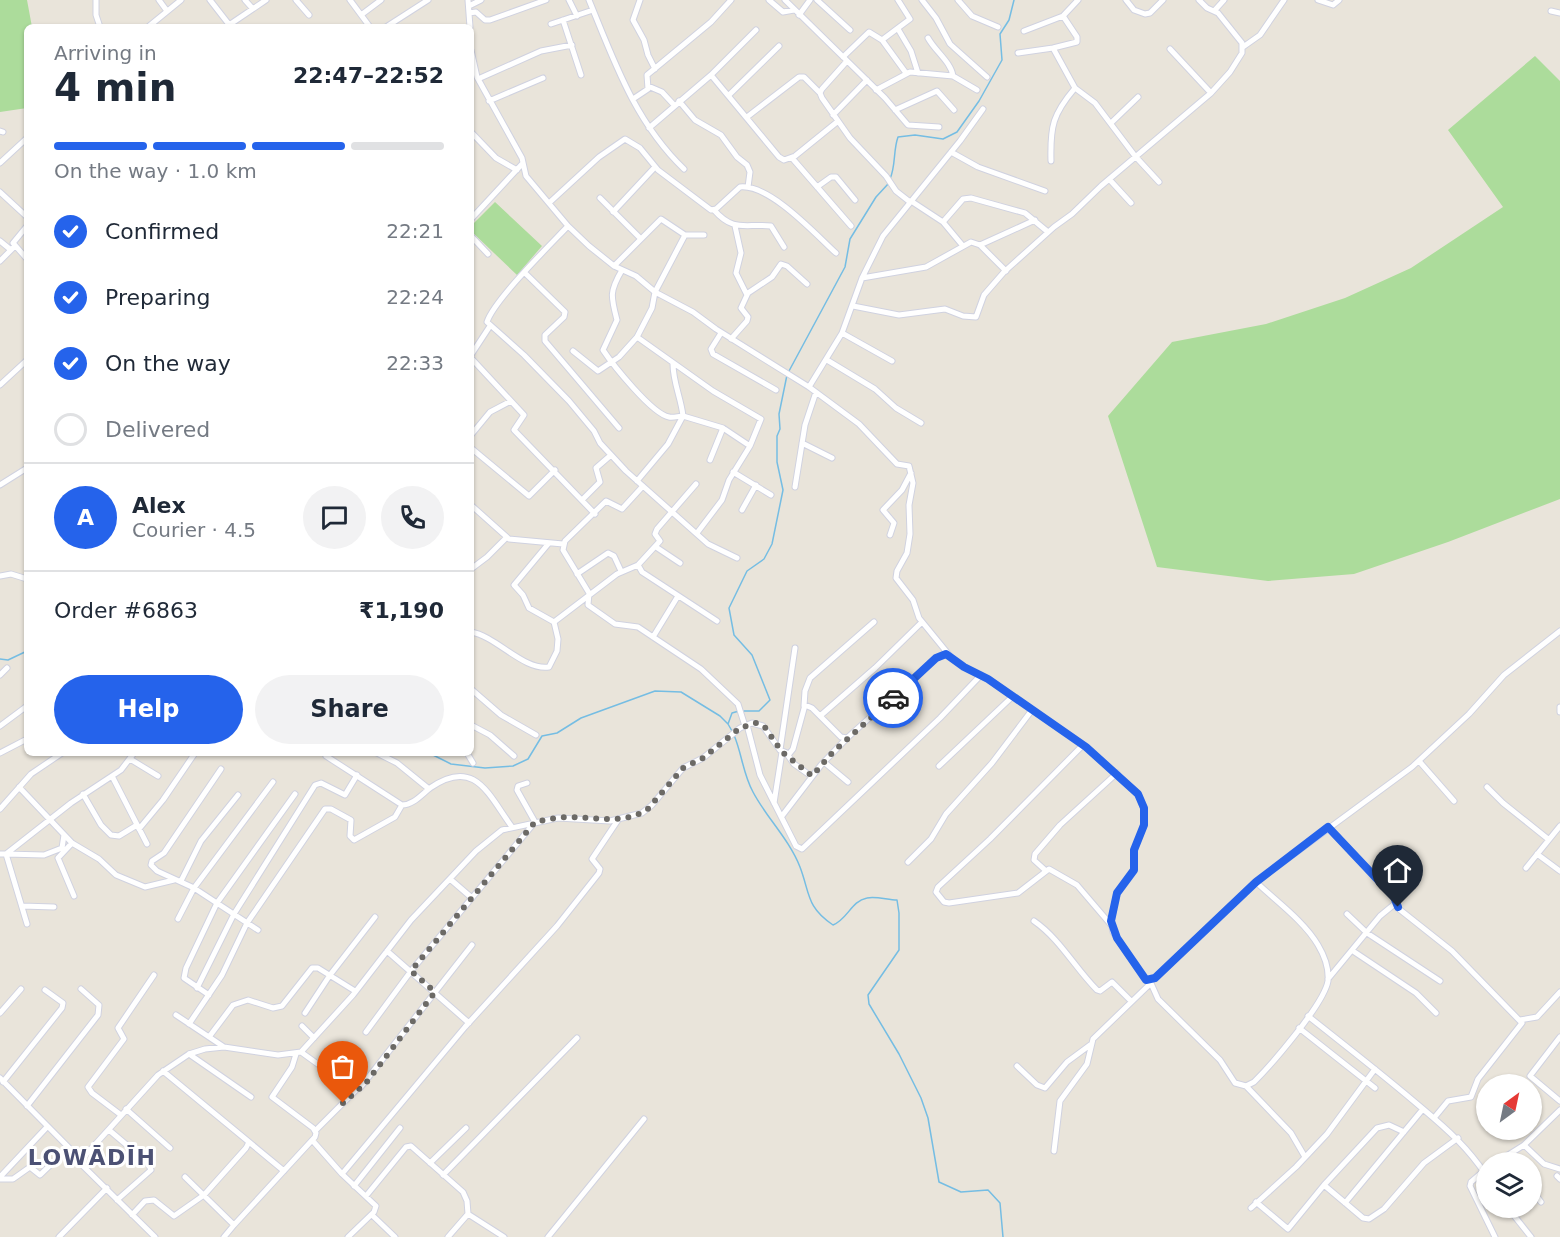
<!DOCTYPE html>
<html lang="en">
<head>
<meta charset="utf-8">
<style>
	body { margin:0; font-family:"DejaVu Sans",sans-serif; background:#f2f2f3; color:#1f2937; height:100vh; display:flex; flex-direction:column; font-size:22px; white-space:nowrap }
	* { box-sizing:border-box; margin:0 }
	p { font-size:20px; color:#747a83 }
	.icon { flex:none; width:33px; height:33px; fill:none; stroke:currentColor; stroke-width:2; stroke-linecap:round; stroke-linejoin:round }
	.map { position:relative; flex:1; overflow:hidden }
	.side { position:absolute; left:24px; top:24px; width:450px; height:732px; display:flex; flex-direction:column; background:#fff; border-radius:9px; box-shadow:0 2px 4px #0004 }
	.side>* { flex:none }
	.needle { width:39px; rotate:33deg }
	.fabs { position:absolute; left:1476px; top:1074px; display:grid; gap:12px }
	.fabs a { display:grid; place-items:center; width:66px; height:66px; border-radius:50%; background:#fff; box-shadow:0 2px 4px #0004; font-size:30px }
	.pin { position:absolute; display:grid; place-items:center; width:51px; height:51px; color:#fff; margin:-62px -26px; border-radius:50% 50% 50% 0; rotate:-45deg; box-shadow:0 0 6px #0007 }
	.pin .icon { rotate:45deg }
	.courier { position:absolute; display:grid; place-items:center; width:60px; height:60px; margin:-30px; border:4px solid #2563eb; border-radius:50%; background:#fff; color:#222; box-shadow:0 2px 8px #0007 }
	.overview em { font-style:normal; font-weight:700 }
	.overview div { display:flex; flex-direction:column-reverse }
	.overview { display:flex; align-items:center; justify-content:space-between; height:102px; padding:0 30px }
	h1 { font-size:39px; font-weight:700; line-height:45px }
	.bar { display:grid; grid-template-columns:repeat(4,1fr); gap:9px 6px; align-content:center; height:72px; padding:0 30px }
	.bar i { height:8px; border-radius:4px; background:#e0e1e3 }
	.bar .active { background:#2563eb }
	.bar p { grid-column:span 4 }
	.line { display:flex; align-items:center; gap:15px; padding:0 30px; border-top:2px solid #e0e1e3 }
	.line div { flex:1 }
	.round { display:grid; place-items:center; flex:none; width:63px; height:63px; border-radius:32px; background:#f2f2f3 }
	ol { padding:0 30px; list-style:none }
	li { display:flex; align-items:center; gap:18px; height:66px }
	li p { margin-inline-start:auto }
	li .icon { padding:6px; border-radius:50%; background:#2563eb; color:#fff; stroke-width:4 }
	li:last-child { color:#747a83 }
	li i { width:33px; height:33px; border:3px solid #e0e1e3; border-radius:50% }
	.primary-button { display:flex; gap:12px; margin-top:auto; padding:12px 30px }
	.primary-button a { flex:1; height:69px; border-radius:36px; background:#2563eb; color:#fff; font-size:24px; font-weight:700; line-height:69px; text-align:center }
	.primary-button a+a { background:#f2f2f3; color:#1f2937 }
	.map>svg:first-child { display:block }
	.green { fill:#acdc9b }
	.lines { fill:none; stroke-linecap:round; stroke-linejoin:round }
	.stream { stroke:#75bde3; stroke-width:1.5 }
	.minor-casing { stroke:#d0d2e0; stroke-width:7 }
	.minor { stroke:#fff; stroke-width:5 }
	.done { stroke:#6c6a66; stroke-width:6; stroke-dasharray:0 10.8 }
	.route { stroke:#2563eb; stroke-width:8 }
	.labels { text-anchor:middle; stroke-width:6; stroke-linejoin:round; paint-order:stroke }
	.district-label { font-size:22px; font-weight:bold; letter-spacing:1.5px; fill:#4c5174; stroke:#fff }
</style>
</head>
<body>
<div class="map">
<svg width="1560" height="1237" viewBox="0 0 1560 1237">
	<rect width="100%" height="100%" fill="#e9e4da"/>
	<!-- green -->
	<path class="green" d="M0,0H27L32,27H27V108L0,112Z
		M1535,56L1560,81V499L1448,542L1354,574L1268,581L1157,567L1108,416L1172,342L1266,324L1345,298L1411,268L1503,207L1448,130Z
		M495,202L542,246L517,275L471,231V226Z"/>
	<g class="lines">
		<!-- stream -->
		<path class="stream" d="M890,179C896,165 893,151 898,137L915,135L943,139L957,132L979,101L1002,60L1000,34L1009,20L1014,0
			M789,371L845,267L850,239L876,197L888,184
			M0,659L8,660L27,651
			M744,711H759L770,700L752,655L734,635L729,608L747,571L764,559L772,544L783,490L777,462V436L780,429L779,414L787,375
			M728,724L732,713L739,711
			M734,735C742,754 743,774 753,792C766,817 789,839 800,867C810,893 806,907 833,925C848,919 851,901 867,898C876,896 888,900 897,900L899,913V950L868,995L869,1004L899,1054L921,1098L928,1118L939,1182L961,1192L988,1190L1000,1203L1003,1237
			M429,753L451,764L485,768L513,766L528,759L542,736L557,733L581,718L655,691L681,692L720,716L728,724L732,731"/>
		<defs>
			<path id="minor" d="M96,0V15L100,27
				M159,0L167,11
				M210,0L231,27
				M245,0L253,9
				M296,0L309,15
				M350,0L370,27
				M468,0L470,27
				M569,0L577,16
				M589,0C614,61 635,122 684,169
				M640,0L633,20L644,40L648,55L655,69
				M769,0L783,12L794,10
				M785,0L885,98L908,125L939,127
				M817,0L850,30
				M922,0L936,18L950,44L987,77
				M958,0L972,16L998,27
				M1126,0L1134,10L1145,14L1150,13L1163,0
				M1318,0L1333,5L1339,0
				M469,6L481,0
				M1215,10L1224,0
				M1551,11L1560,13
				M469,13L476,12L485,20H490L546,0
				M361,15L381,0
				M799,15L810,0
				M563,20L581,75
				M551,24L593,10
				M229,25L266,0
				M148,27L181,0
				M386,27L428,0
				M898,29L911,51L918,73
				M1024,31L1063,16L1078,0
				M928,38C935,51 951,62 953,76
				M882,40L910,19L898,0
				M1243,47L1260,35L1284,0
				M1053,48L1075,88L1095,103L1135,156L1159,182
				M1170,49L1211,93
				M471,50L477,77L522,158L526,176L568,226L589,246L614,266L636,276L655,292L693,312L716,329L809,387L859,424L897,464L909,466L913,483L909,505L910,534L907,553L897,571L896,578L913,600L919,618L950,656
				M1018,53L1053,48L1077,42V37L1063,16
				M843,57L869,32L882,40L906,73
				M847,61L822,89L820,93L822,98L850,138L886,176L896,191L910,202
				M711,75L756,30
				M478,79L541,51L572,45
				M648,86L662,92L674,105
				M876,90L910,72L953,76L977,90
				M729,95L779,46
				M633,99L648,89L647,75L711,22L731,0
				M489,101L543,78
				M679,101L695,120L721,135L737,157L747,165L750,172L748,187
				M895,110L937,91L954,110
				M833,115L867,80
				M747,117L799,77H804L820,93
				M1111,123L1138,97
				M649,128L711,75L779,157L784,160L795,156L837,122
				M0,131L3,132
				M471,132L496,158L517,170
				M951,152L978,167L1045,191
				M792,158L851,226
				M1051,161C1050,126 1053,114 1075,88
				M0,163L27,138
				M1109,179L1131,203
				M817,187L831,177H836L855,200
				M0,192L27,217
				M600,198L640,238
				M911,201L943,222L963,199L971,198L1025,213L1048,232
				M549,203L599,157L625,139L640,148L658,170L711,210L716,209L740,187C770,184 815,234 836,253
				M714,210C734,233 746,223 771,226L784,247
				M613,212L655,167
				M471,219L523,163
				M943,222L963,246
				M27,226L13,243L27,259
				M568,226C550,245 494,300 487,322L524,355L569,401L594,431L600,443L626,471L708,544L737,558
				M735,226L741,253L736,273L747,295
				M685,235L655,292L652,308L637,337L713,391L761,419L750,446
				M471,236L488,254
				M0,241L11,250
				M980,245L1035,220
				M0,261L14,247
				M614,266L661,219L685,235H704
				M622,270C609,292 611,297 617,320L603,350C613,365 652,414 669,417C673,418 679,416 683,416
				M525,273L565,312L564,317L545,335V341L619,428
				M862,278L926,267L971,242L980,245L1006,271
				M853,306L899,315L945,309L963,316L976,317L984,295L1004,272L1054,227L1072,214L1101,186L1211,93L1230,72L1242,53V43L1218,13L1207,8L1199,0
				M721,333L711,349L713,354L776,390
				M842,333L892,361
				M731,339L747,321L748,317L741,308L748,293L772,277L781,264L787,266L807,284
				M573,351L598,371L619,357L637,337
				M471,355L490,326
				M471,358L524,415L514,430L595,514
				M827,360L875,389L896,408L921,423
				M673,364C673,382 681,398 683,416L723,428L750,446L729,480L722,500L697,533
				M0,385L27,360
				M809,387L842,333L862,278L883,236L960,141L983,109
				M471,435L490,412L511,401
				M802,443L832,458
				M471,448L529,496L555,470
				M710,460L723,428
				M733,472L771,495
				M637,481L668,444L683,416
				M0,485L27,468
				M643,486L622,509L606,501L565,541L563,550L589,593L588,605L615,624L638,627L701,669L738,704L745,726
				M795,487L805,425L816,392
				M582,500L600,482L596,468L611,455
				M471,505L509,539L563,544
				M742,510L756,485
				M890,535L894,523L883,510L902,490L911,473
				M549,543L514,585L523,595L529,608L554,622
				M656,547L680,563
				M638,565L642,572L717,621
				M471,569L487,557L506,538
				M577,574L608,553L614,556L621,571
				M0,576L11,574L27,579
				M471,632C496,636 524,671 549,667L557,651L558,639L554,622L617,574L638,565L660,541L655,534L657,529L696,484
				M653,637L678,596
				M0,675L7,668
				M471,689L501,715L536,735
				M804,706L805,691L810,678L874,622
				M1560,707V712
				M820,716L875,668L922,622
				M471,725L490,735L514,756
				M747,725L760,775L796,846L802,849L940,718L981,675
				M0,726L27,706
				M1083,745L990,839L938,887L936,892L944,902L949,903L1018,893L1049,869L1077,885L1112,926
				M780,750L795,648
				M0,753L27,739
				M377,753L397,763L429,789
				M467,753L473,763
				M787,754L794,764L811,776
				M326,756L402,805C413,805 421,795 430,788C475,757 488,794 512,827
				M130,759L158,776
				M1419,761L1454,801
				M824,762L848,782
				M939,766L1013,696
				M221,769L164,853L152,861L151,865L157,871L194,888L258,930
				M112,776L147,844
				M19,787L72,843L99,859L116,875L145,887L174,880
				M1487,787L1503,803L1548,839
				M83,794L101,825L111,835L119,836L137,825
				M774,803L782,752
				M0,809L31,774L62,753
				M782,816L821,765L847,738
				M1328,827L1394,897L1399,909L1452,951L1522,1023L1478,1079L1471,1097L1448,1101L1434,1118
				M139,829L163,800L195,753
				M72,843L58,858L74,896
				M0,854H6L71,803L121,770L134,753
				M1537,854L1560,871
				M908,862L931,839L946,814L992,763L1032,710
				M1526,868L1560,826
				M1045,870L1034,860L1035,854L1060,825L1117,773
				M1372,872L1397,853L1410,865
				M450,879L472,898
				M181,881L201,841L238,795
				M22,906L54,907
				M1347,914L1367,933L1440,981
				M178,919L194,888L273,782
				M1034,921C1060,939 1075,968 1097,990L1100,991L1112,982L1131,1001
				M27,924L6,854L44,855L62,848L64,835
				M387,951L469,1023
				M1353,951L1416,993L1436,1013
				M1328,979L1380,916L1397,902
				M1150,981L1158,999L1220,1060L1235,1083L1246,1086L1254,1082C1272,1064 1324,1004 1328,981C1329,969 1324,955 1318,945C1304,921 1276,901 1256,882
				M197,988L234,914L315,785L321,783L345,795L357,775
				M209,995L184,978L186,968L217,903L295,794
				M0,1013L21,989
				M305,1013L330,975L375,917
				M176,1015L224,1047
				M1308,1016C1347,1047 1386,1077 1423,1109C1448,1130 1468,1148 1486,1175
				M1520,1020L1537,1017L1560,992
				M189,1024L222,975L247,923L325,809H331L351,820L350,836L354,840L395,817L402,805
				M302,1026L314,1038
				M1299,1028L1375,1088
				M366,1032L411,971L535,822L517,790L518,786L527,783
				M209,1037L233,1005L248,1000L273,1008L282,1006L312,968H318L355,991
				M1560,1037L1530,1076L1560,1101
				M301,1052L351,1088H360L472,945
				M189,1054L251,1097
				M1017,1066L1037,1085L1045,1088L1067,1062L1090,1045
				M0,1078L81,1160
				M3,1082L62,1008L63,1003L45,990
				M1246,1086L1291,1133L1305,1157
				M27,1106L98,1015L99,1005L81,989
				M126,1109L170,1148
				M121,1115L92,1093L88,1087L124,1039L118,1028L154,975
				M109,1130L148,1163L151,1170L117,1200
				M315,1131L356,1090
				M312,1140L342,1174L376,1206L374,1212L348,1237
				M249,1142L284,1171
				M1524,1145L1544,1164L1560,1169
				M1054,1151L1060,1101L1087,1064L1093,1039L1150,984
				M1497,1162L1524,1145L1560,1110
				M430,1163L466,1128
				M1485,1170L1471,1182L1470,1186L1495,1237
				M342,1174L465,1027L557,926L599,873L600,869L592,859L618,820
				M443,1175L577,1038
				M1557,1176L1560,1179
				M0,1177L47,1127
				M185,1177L234,1225L224,1237
				M0,1179H13L30,1167L40,1175L68,1148
				M1324,1185L1363,1218L1369,1219L1384,1209L1424,1163L1458,1138
				M354,1186L400,1128
				M1532,1190L1541,1202
				M366,1196L406,1147L411,1146L463,1192L467,1201L468,1214L448,1237
				M1256,1202L1288,1229L1324,1185L1377,1128L1389,1125L1404,1132
				M1345,1203L1423,1109
				M1251,1208L1296,1167L1327,1134L1375,1069
				M1508,1208L1531,1237
				M468,1214L504,1237
				M132,1215L145,1201L154,1200L174,1216L204,1195L246,1148L249,1142L163,1071
				M372,1215L395,1237
				M234,1225L315,1137L316,1133L313,1128L272,1097L292,1067L296,1054
				M59,1237L107,1188
				M155,1237L81,1164V1160L158,1075L189,1054L205,1049L224,1047L278,1055L301,1052L353,995L411,920L476,851L502,830L558,818L610,821L642,813L652,805L683,768L703,758L740,728L752,723L763,726L780,750L789,754L793,749L805,705L812,708L841,737L847,738L936,658L946,654L968,669L988,679L1086,747L1138,794L1144,808V825L1134,850V870L1117,893L1111,921L1113,932L1144,978L1150,981L1155,978L1256,882L1412,767L1469,714L1504,675L1560,631
				M548,1237L644,1119"/>
		</defs>
		<!-- minor casing -->
		<use href="#minor" class="minor-casing"/>
		<!-- minor -->
		<use href="#minor" class="minor"/>
	</g>
	<g class="lines">
		<!-- done -->
		<path class="done" d="M343,1103L366,1083L435,992L411,971L535,822C546,820 557,817 568,817C596,817 621,825 647,810L683,768L703,758L740,728L756,723L764,726L782,752L812,776L833,752L893,698"/>
		<!-- route -->
		<path class="route" d="M893,698L936,658L946,654L964,667L988,679L1086,747L1138,794L1144,808V825L1134,850V870L1117,893L1111,921L1117,938L1146,980L1155,978L1256,882L1328,827L1394,897L1398,907"/>
	</g>
	<g class="labels">
		<!-- district labels -->
		<g class="district-label">
			<text x="92" y="1165">LOWĀDĪH</text>
		</g>
	</g>
</svg>
<div class="fabs">
<a><svg class="needle" viewBox="-14 -14 28 28"><path d="M0-13l5 13h-10z" fill="#e53935"/><path d="M0 13l5-13h-10z" fill="#747a83"/></svg></a>
<a><svg class="icon" aria-label="layers" viewBox="0 0 24 24"><path d="M12 4l9 5-9 5-9-5zM3 14l9 5 9-5"/></svg></a>
</div>
<div class="pin" style="left:343px;top:1103px;background:#ea580c"><svg class="icon" aria-label="bag" viewBox="0 0 24 24"><path d="M5 8h14l-1 12H6zM9 8a3 3 0 0 1 6 0"/></svg></div>
<div class="pin" style="left:1398px;top:907px;background:#1f2937"><svg class="icon" aria-label="home" viewBox="0 0 24 24"><path d="M3 11l9-7 9 7M6 9v11h12V9"/></svg></div>
<div class="courier" style="left:893px;top:698px"><svg class="icon" aria-label="car" viewBox="0 0 24 24"><path d="M5 17H2v-5l4-1 3-4h7l3 4 3 1v5h-3M9 17h6M6 11h13"/><circle cx="7" cy="17" r="2"/><circle cx="17" cy="17" r="2"/></svg></div>
<section class="side">
<div class="overview"><div><h1>4 min</h1><p>Arriving in</p></div><em>22:47–22:52</em></div>
<div class="bar"><i class="active"></i><i class="active"></i><i class="active"></i><i></i><p>On the way · 1.0 km</p></div>
<ol>
<li><svg class="icon" aria-label="check" viewBox="0 0 24 24"><path d="M5 12l5 5 9-10"/></svg>Confirmed<p>22:21</p></li>
<li><svg class="icon" aria-label="check" viewBox="0 0 24 24"><path d="M5 12l5 5 9-10"/></svg>Preparing<p>22:24</p></li>
<li><svg class="icon" aria-label="check" viewBox="0 0 24 24"><path d="M5 12l5 5 9-10"/></svg>On the way<p>22:33</p></li>
<li><i></i>Delivered</li>
</ol>
<div class="line" style="height:108px"><b class="round" style="background:#2563eb;color:#fff">A</b><div><b>Alex</b><p>Courier · 4.5</p></div><a class="round"><svg class="icon" aria-label="chat" viewBox="0 0 24 24"><path d="M4 5h16v11H9l-5 4z"/></svg></a><a class="round"><svg class="icon" aria-label="phone" viewBox="0 0 24 24"><path d="M5 4h4l2 5-3 2q2 4 5 5l2-3 5 2v4C11 20 4 13 5 4z"/></svg></a></div>
<div class="line" style="height:78px"><div>Order #6863</div><b>₹1,190</b></div>
<div class="primary-button"><a>Help</a><a>Share</a></div>
</section>
</div>
</body>
</html>
